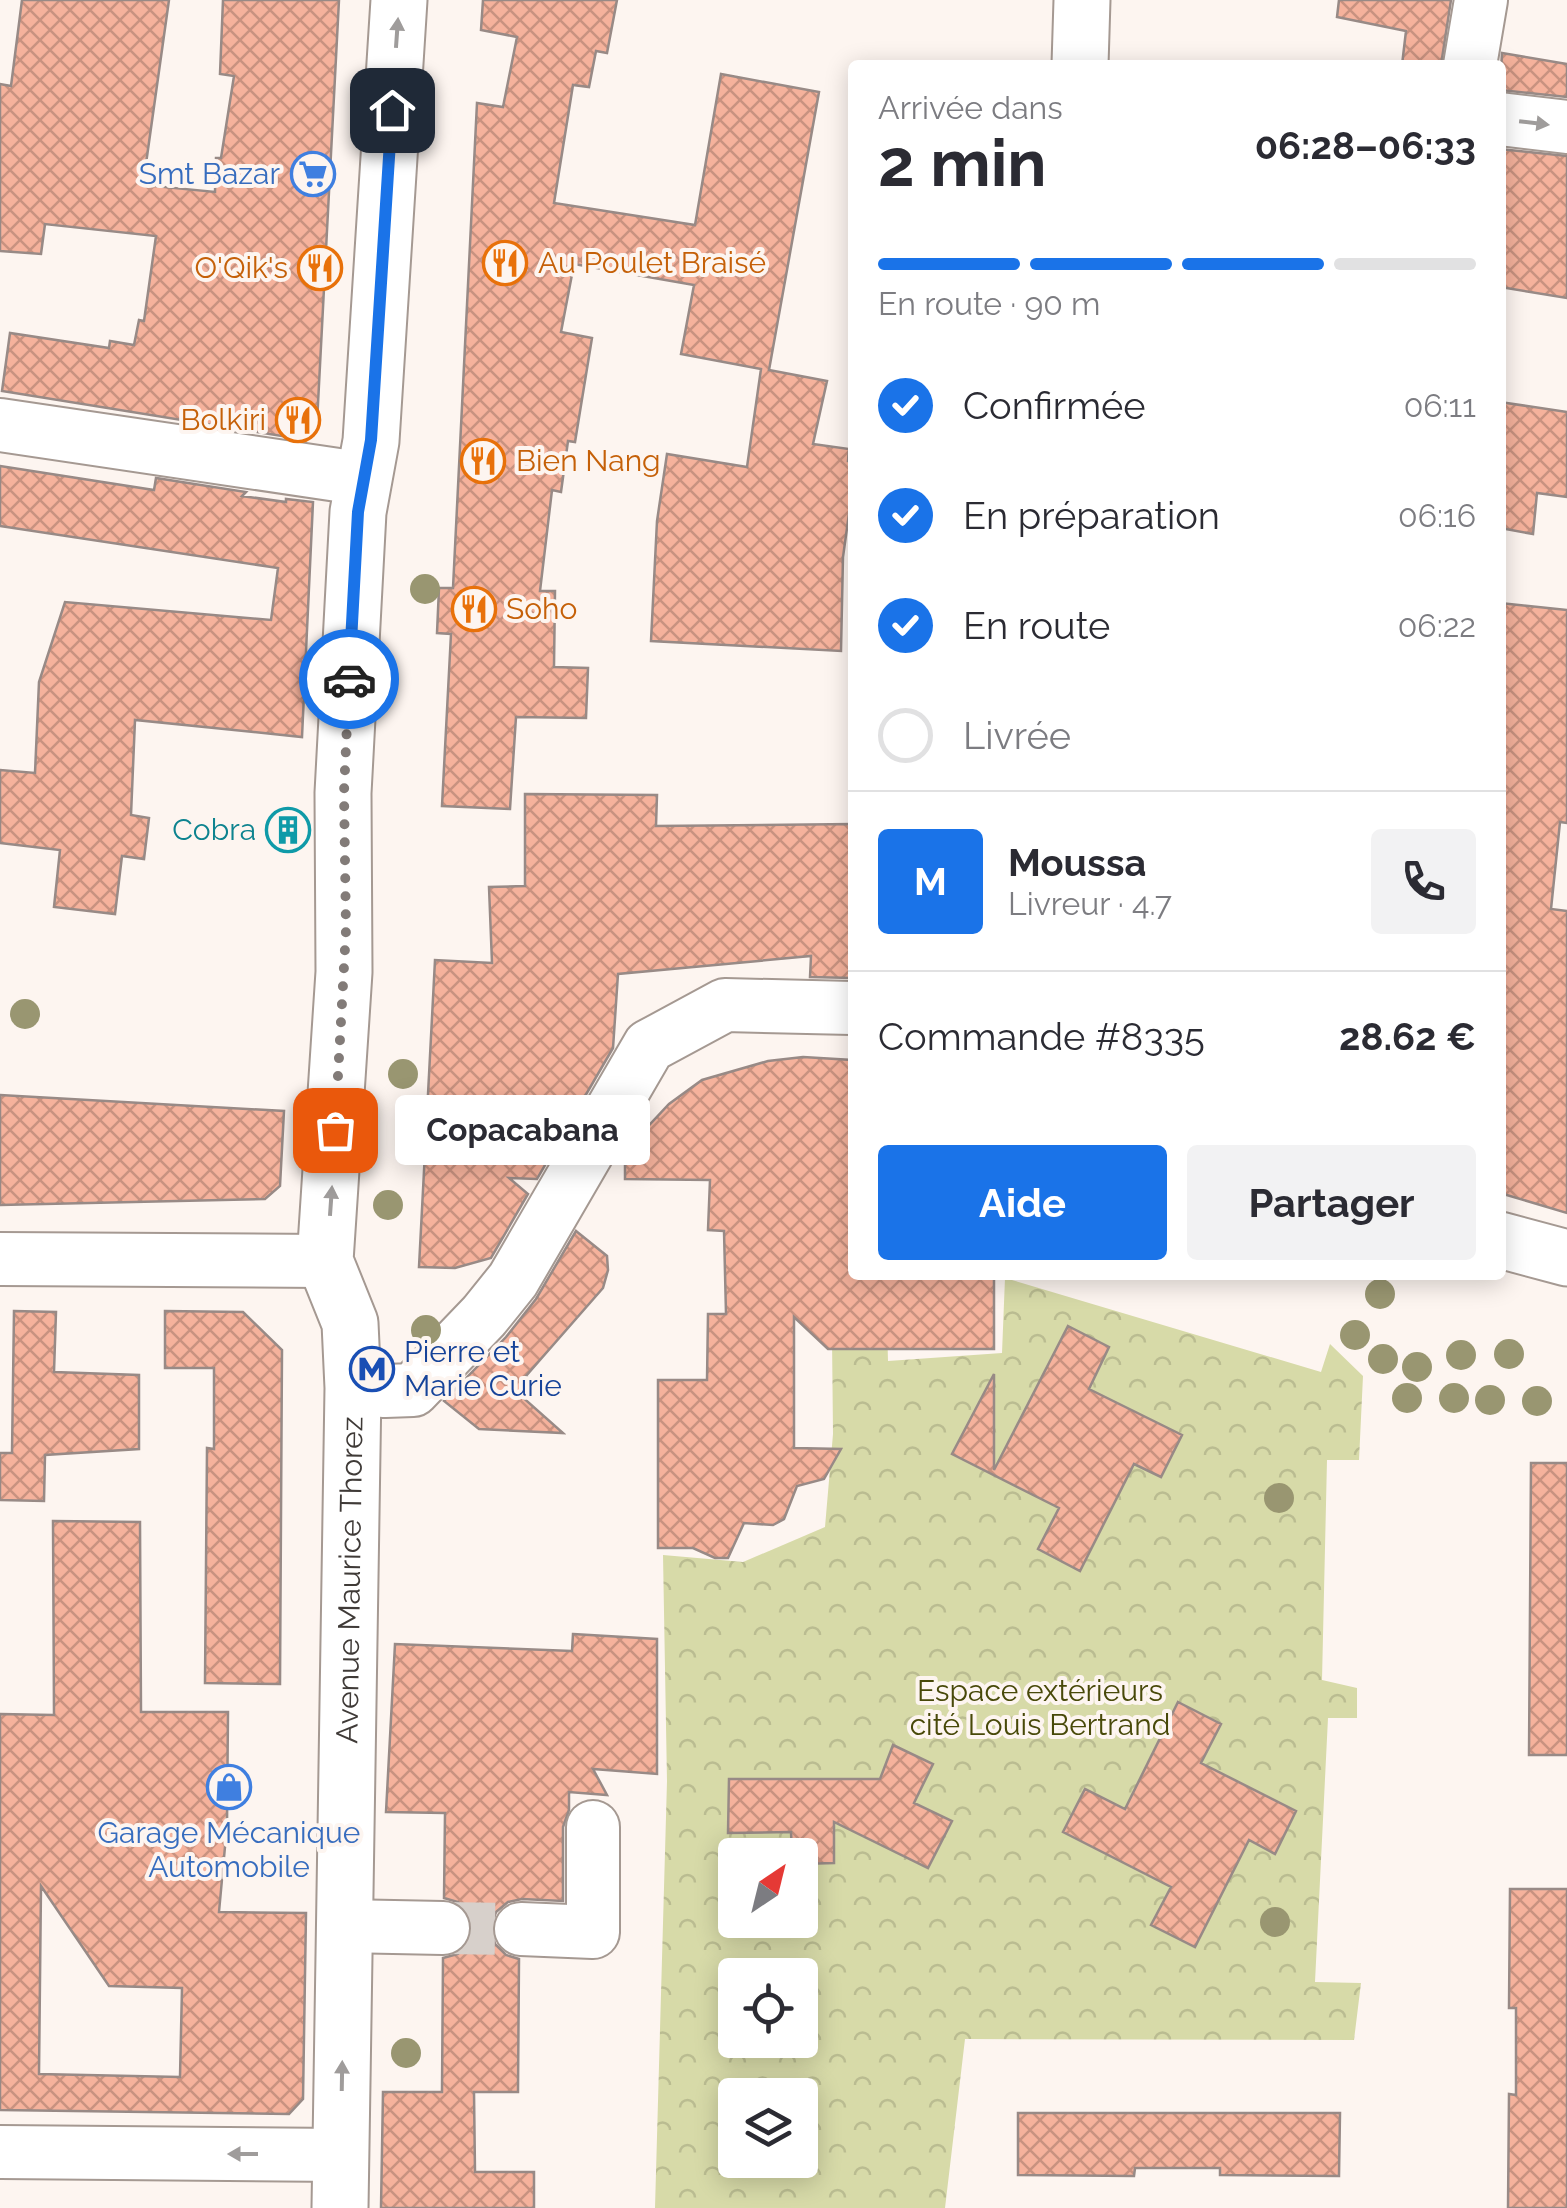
<!DOCTYPE html>
<html lang="fr">
<head>
<meta charset="utf-8">
<style>
	body { margin:0; font-family:Raleway,sans-serif; background:#f2f2f3; color:#2b2b33; height:100vh; display:flex; flex-direction:column; font-size:38px; white-space:nowrap }
	* { box-sizing:border-box; margin:0 }
	p { font-size:32px; color:#7c7c81 }
	.icon { flex:none; width:55px; height:55px; fill:none; stroke:currentColor; stroke-width:2; stroke-linecap:round; stroke-linejoin:round }
	.map { position:relative; flex:1; overflow:hidden }
	.side { position:absolute; left:848px; top:60px; width:658px; height:1220px; display:flex; flex-direction:column; background:#fff; border-radius:10px; box-shadow:0 5px 25px #0003 }
	.side>* { flex:none }
	.needle { width:65px; rotate:35deg }
	.controls { position:absolute; left:718px; top:1838px; display:grid; gap:20px }
	.controls a { display:grid; place-items:center; width:100px; height:100px; border-radius:10px; background:#fff; box-shadow:0 5px 25px #0003; font-size:50px }
	.pin { position:absolute; display:grid; place-items:center; width:85px; height:85px; color:#fff; margin:-42px; border-radius:20px; box-shadow:0 5px 15px #0006 }
	.courier { position:absolute; display:grid; place-items:center; width:100px; height:100px; margin:-50px; border:8px solid #1a73e8; border-radius:50%; background:#fff; color:#222; box-shadow:0 2px 12px #0007 }
	.bubble { position:absolute; height:70px; border-radius:10px; background:#fff; box-shadow:0 5px 25px #0003; font-size:32px; font-weight:700; line-height:70px; text-align:center }
	.overview em { font-style:normal; font-weight:700 }
	.overview div { display:flex; flex-direction:column-reverse }
	.overview { display:flex; align-items:center; justify-content:space-between; height:170px; padding:0 30px }
	h1 { font-size:65px; font-weight:700; line-height:75px }
	.bar { display:grid; grid-template-columns:repeat(4,1fr); gap:15px 10px; align-content:center; height:120px; padding:0 30px }
	.bar i { height:12px; border-radius:8px; background:#e1e1e2 }
	.bar .active { background:#1a73e8 }
	.bar p { grid-column:span 4 }
	.line { display:flex; align-items:center; gap:25px; padding:0 30px; border-top:2px solid #e1e1e2 }
	.line div { flex:1 }
	.round { display:grid; place-items:center; flex:none; width:105px; height:105px; border-radius:10px; background:#f2f2f3 }
	ol { padding:0 30px; list-style:none }
	li { display:flex; align-items:center; gap:30px; height:110px }
	li p { margin-inline-start:auto }
	li .icon { padding:10px; border-radius:50%; background:#1a73e8; color:#fff; stroke-width:4 }
	li:last-child { color:#7c7c81 }
	li i { width:55px; height:55px; border:5px solid #e1e1e2; border-radius:50% }
	.primary-button { display:flex; gap:20px; margin-top:auto; padding:20px 30px }
	.primary-button a { flex:1; height:115px; border-radius:10px; background:#1a73e8; color:#fff; font-size:40px; font-weight:700; line-height:115px; text-align:center }
	.primary-button a+a { background:#f2f2f3; color:#2b2b33 }
	.map>svg:first-child { display:block }
	.park { fill:url(#park-crowns); fill-rule:evenodd }
	.building { fill:url(#building-cross-hatch); stroke:#988a86; stroke-width:2.5; fill-rule:evenodd }
	.lines { fill:none; stroke-linecap:round; stroke-linejoin:round }
	.minor-tunnel { stroke:#d7d0cb; stroke-width:52; stroke-dasharray:52 26; stroke-linecap:butt }
	.minor-casing { stroke:#a59992; stroke-width:56 }
	.major-casing { stroke:#a59992; stroke-width:59 }
	.minor { stroke:#fff; stroke-width:52 }
	.major { stroke:#fff; stroke-width:55 }
	.tree { fill:#999671 }
	.oneway { fill:#9f9c9b }
	.done { stroke:#827b78; stroke-width:10; stroke-dasharray:0 18 }
	.route { stroke:#1a73e8; stroke-width:12 }
	.labels { text-anchor:middle; stroke-width:8; stroke-linejoin:round; paint-order:stroke }
	.shop-label { font-size:30px; fill:#366cbe; stroke:#fdf5f0; text-anchor:end }
	.food-label { font-size:30px; fill:#c56008; stroke:#fdf5f0; text-anchor:start }
	.culture-label { font-size:30px; fill:#0d838f; stroke:#fdf5f0; text-anchor:end }
	.transit-label { font-size:30px; fill:#164399; stroke:#fdf5f0; text-anchor:start }
	.street-label { font-size:30px; fill:#3f3a37; stroke:#fdf5f0 }
	.park-label { font-size:30px; fill:#484909; stroke:#fdf5f0 }
</style>
</head>
<body>
<div class="map">
<svg width="1567" height="2208" viewBox="0 0 1567 2208">
	<defs>
		<pattern id="park-crowns" width="20" height="18" patternUnits="userSpaceOnUse" patternTransform="scale(2.5)"><rect width="20" height="18" fill="#d7daa8"/><path d="M2 6a3 3 0 1 1 6 0M12 15a3 3 0 1 1 6 0" fill="none" stroke="#babc91"/></pattern>
		<pattern id="building-cross-hatch" width="8" height="8" patternUnits="userSpaceOnUse" patternTransform="scale(2.5)"><rect width="8" height="8" fill="#f5b29c"/><path d="M0 0l8 8M0 8l8-8" fill="none" stroke="#c89280"/></pattern>
	</defs>
	<rect width="100%" height="100%" fill="#fdf5f0"/>
	<!-- park -->
	<path class="park" d="M1005,1278L1321,1372L1330,1344L1363,1376L1359,1460H1327L1322,1680L1357,1688V1718H1328L1315,1982L1361,1983L1354,2040L965,2039L945,2208H655L667,1781L663,1555L743,1562L825,1527L833,1434L832,1338L886,1287L888,1361L1002,1353ZM735,1855H800V1920H735ZM735,1975H800V2040H735ZM735,2095H800V2160H735Z"/>
	<!-- building -->
	<path class="building" d="M22,0H169L143,185L215,192L216,158H221L234,76L220,74L223,0H339L317,423L300,439L2,391L10,333L109,348L110,341L134,345L139,320L144,321L156,236L45,224L41,254L0,251V84L11,86Z
		M483,0H617L607,53L596,51L589,87L573,85L554,203L695,225L721,74L819,92L769,370L827,381L813,444L849,449L848,461L852,462V492L843,557L841,651L651,641L657,521L667,454L747,467L761,369L681,354L694,285L574,264L561,332L592,338L575,442L568,441L561,492L552,490L540,591H555L554,667L588,668L586,718L516,717L510,809L442,806L451,634L437,633L439,588H453L477,103L503,107L517,37L481,30Z
		M1339,0H1451L1441,65H1402L1406,31L1337,17Z
		M1502,53L1567,64V97L1500,90Z
		M1500,149L1567,156V298L1500,287Z
		M1500,402L1567,412V497L1537,493L1533,534L1500,528Z
		M0,466L154,490L156,478L246,492L242,496L286,502V499L313,502L302,737L135,720L131,815L149,818L144,859L122,856L115,914L54,907L60,850L0,843V770L35,773L39,682L65,602L271,620L278,568L0,526Z
		M1500,603L1567,610V823L1560,822L1551,909L1567,911V1213L1500,1193Z
		M525,794L657,795L656,826L852,824V978L810,977L811,956L618,974L613,1048L537,1179L509,1178L528,1194L491,1258L455,1268L419,1267L435,960L492,963L489,887L525,886Z
		M803,1057L852,1060V1275H994V1349H828L794,1317V1448L841,1449L824,1479L797,1486L784,1519L773,1525L744,1523L728,1558H715L693,1548H658V1380H707L708,1314H726L724,1231L708,1230L710,1180L625,1179V1151L669,1104L702,1080L768,1061Z
		M0,1095L284,1111L280,1186L265,1199L0,1205Z
		M576,1231L607,1256L608,1270L603,1288L526,1376L532,1382L520,1395L563,1433L479,1429L444,1401L506,1337L536,1299Z
		M14,1311L56,1312L54,1372L139,1375V1449L45,1455L44,1501L0,1500V1453H12Z
		M165,1311L243,1312L282,1350L280,1684L205,1683L207,1448L214,1449V1368H165Z
		M1068,1326L1109,1347L1089,1389L1182,1435L1161,1477L1134,1464L1080,1571L1038,1549L1059,1508L952,1454L994,1374V1470Z
		M1531,1463H1567V1755H1529Z
		M53,1521L140,1522L141,1712H228L227,1825L219,1912L306,1913L303,2099L289,2114L0,2110V1714L54,1715ZM41,1886L109,1986L182,1988L180,2077L39,2074Z
		M573,1634L657,1639V1774L593,1769L607,1795L569,1792V1810L563,1827V1901L522,1899L508,1902L496,1912L491,1927L495,1944L506,1955L519,1959L518,2092H474L475,2172H534V2208H381L383,2092H442L443,1958L458,1954L469,1943L473,1930L469,1913L458,1902L444,1898L445,1813L386,1812L395,1644L572,1651Z
		M1178,1702L1221,1724L1201,1763L1296,1811L1275,1854L1249,1840L1195,1947L1151,1925L1171,1887L1063,1832L1085,1789L1125,1809Z
		M893,1745L933,1764L914,1803L952,1821L928,1868L834,1822V1863L800,1864V1855H792L791,1832L728,1833L729,1779H880Z
		M1510,1889H1567V2208H1508L1509,2094L1516,2095V2008H1509Z
		M1018,2113H1340L1339,2176L1220,2175V2168H1135L1134,2176L1018,2175Z"/>
	<g class="lines">
		<!-- minor-tunnel -->
		<path class="minor-tunnel" d="M443,1928L521,1929"/>
		<defs>
			<path id="minor" d="M1470,65L1481,0
				M1500,119L1567,127
				M0,425L365,479
				M0,1259L325,1261
				M353,1388L385,1391L413,1390L484,1316L513,1280L649,1046L725,1005L852,1008
				M344,1926L443,1928
				M521,1929L593,1932V1827
				M0,2152L341,2155"/>
			<g id="major">
				<path d="M1080,65L1082,0"/>
				<path d="M1500,1240L1567,1258"/>
				<path id="s1" d="M340,2208L353,1388L350,1323L325,1261L344,972L343,793L358,512L371,441L399,0"/>
			</g>
		</defs>
		<!-- minor casing -->
		<use href="#minor" class="minor-casing"/>
		<!-- major casing -->
		<use href="#major" class="major-casing"/>
		<!-- minor -->
		<use href="#minor" class="minor"/>
		<!-- major -->
		<use href="#major" class="major"/>
	</g>
	<!-- trees -->
	<g class="tree">
		<circle cx="425" cy="589" r="15"/>
		<circle cx="25" cy="1014" r="15"/>
		<circle cx="403" cy="1074" r="15"/>
		<circle cx="388" cy="1205" r="15"/>
		<circle cx="1380" cy="1294" r="15"/>
		<circle cx="426" cy="1330" r="15"/>
		<circle cx="1355" cy="1335" r="15"/>
		<circle cx="1509" cy="1354" r="15"/>
		<circle cx="1461" cy="1355" r="15"/>
		<circle cx="1383" cy="1359" r="15"/>
		<circle cx="1417" cy="1367" r="15"/>
		<circle cx="1407" cy="1398" r="15"/>
		<circle cx="1454" cy="1398" r="15"/>
		<circle cx="1490" cy="1400" r="15"/>
		<circle cx="1537" cy="1401" r="15"/>
		<circle cx="1279" cy="1498" r="15"/>
		<circle cx="1275" cy="1922" r="15"/>
		<circle cx="406" cy="2053" r="15"/>
	</g>
	<!-- one-way arrows -->
	<defs><path id="oneway-solid" d="M-6-.8H1V-3.2L6.5 0L1 3.2V.8H-6Z" transform="scale(2.5)"/></defs>
	<g class="oneway">
		<use href="#oneway-solid" transform="translate(397 33) rotate(-86)"/>
		<use href="#oneway-solid" transform="translate(1534 123) rotate(7)"/>
		<use href="#oneway-solid" transform="translate(331 1201) rotate(-86)"/>
		<use href="#oneway-solid" transform="translate(342 2076) rotate(-89)"/>
		<use href="#oneway-solid" transform="translate(243 2154) rotate(-180)"/>
	</g>
	<g class="lines">
		<!-- done -->
		<path class="done" d="M335,1130L346,930L344,792L349,679"/>
		<!-- route -->
		<path class="route" d="M349,679L358,512L371,440L392,110"/>
	</g>
	<!-- icons -->
	<defs>
		<symbol id="supermarket-ring" viewBox="-11 -11 22 22"><circle r="9.5" fill="#fdf5f0" stroke="#3f7fe0" stroke-width="1.5"/><path d="M-6-5.5h2.5l.6 2H6L4.5 2H-2.5L-4.4-4H-6ZM-1.5 3.2a1.3 1.3 0 1 0 .1 0ZM3 3.2a1.3 1.3 0 1 0 .1 0Z" fill="#3f7fe0"/></symbol>
		<symbol id="restaurant-ring" viewBox="-11 -11 22 22"><circle r="9.5" fill="#fdf5f0" stroke="#e8710a" stroke-width="1.5"/><path d="M-5-6h1v4h1v-4h1v4h1v-4h1v5L-1.5 .5V6h-2V.5L-5-1ZM5-6V6H3V1.5H1.5Q1.5-4 5-6Z" fill="#e8710a"/></symbol>
		<symbol id="building-ring" viewBox="-11 -11 22 22"><circle r="9.5" fill="#fdf5f0" stroke="#0f9aa8" stroke-width="1.5"/><path d="M-4-6H4V6H1V3H-1V6H-4ZM-2.5-4.3h1.7v1.8h-1.7ZM.8-4.3h1.7v1.8H.8ZM-2.5-1h1.7V.8h-1.7ZM.8-1h1.7V.8H.8Z" fill="#0f9aa8"/></symbol>
		<symbol id="metro-ring" viewBox="-11 -11 22 22"><circle r="9.5" fill="#fdf5f0" stroke="#1a4fb4" stroke-width="1.5"/><path d="M-5.5 5V-5H-3L0 0L3-5H5.5V5H3V-.5L0 4L-3-.5V5Z" fill="#1a4fb4"/></symbol>
		<symbol id="shop-ring" viewBox="-11 -11 22 22"><circle r="9.5" fill="#fdf5f0" stroke="#3f7fe0" stroke-width="1.5"/><path d="M-5-2.5h2.3a2.7 3.5 0 0 1 5.4 0H5L5.5 6h-11ZM-1.5-2.5h3a1.5 2.3 0 0 0-3 0Z" fill="#3f7fe0"/></symbol>
	</defs>
	<g fill-rule="evenodd">
		<use href="#supermarket-ring" x="288" y="149" width="50" height="50"/>
		<use href="#restaurant-ring" x="480" y="238" width="50" height="50"/>
		<use href="#restaurant-ring" x="295" y="243" width="50" height="50"/>
		<use href="#restaurant-ring" x="273" y="395" width="50" height="50"/>
		<use href="#restaurant-ring" x="458" y="436" width="50" height="50"/>
		<use href="#restaurant-ring" x="449" y="584" width="50" height="50"/>
		<use href="#building-ring" x="263" y="805" width="50" height="50"/>
		<use href="#metro-ring" x="347" y="1344" width="50" height="50"/>
		<use href="#shop-ring" x="204" y="1762" width="50" height="50"/>
	</g>
	<g class="labels">
		<!-- shop labels -->
		<g class="shop-label">
			<text x="280" y="184">Smt Bazar</text>
			<text x="229" y="1843" text-anchor="middle">Garage Mécanique<tspan x="229" dy="34">Automobile</tspan></text>
		</g>
		<!-- food labels -->
		<g class="food-label">
			<text x="538" y="273">Au Poulet Braisé</text>
			<text x="288" y="278" text-anchor="end">O'Qik's</text>
			<text x="266" y="430" text-anchor="end">Bolkiri</text>
			<text x="516" y="471">Bien Nang</text>
			<text x="506" y="619">Soho</text>
		</g>
		<!-- culture labels -->
		<g class="culture-label">
			<text x="256" y="840">Cobra</text>
		</g>
		<!-- transit labels -->
		<g class="transit-label">
			<text x="404" y="1362">Pierre et<tspan x="404" dy="34">Marie Curie</tspan></text>
		</g>
		<!-- street labels -->
		<g class="street-label">
			<text dy="10" stroke="none"><textPath href="#s1" startOffset="628">Avenue Maurice Thorez</textPath></text>
		</g>
		<!-- park labels -->
		<g class="park-label">
			<text x="1040" y="1701">Espace extérieurs<tspan x="1040" dy="34">cité Louis Bertrand</tspan></text>
		</g>
	</g>
</svg>
<div class="controls">
<a><svg class="needle" viewBox="-14 -14 28 28"><path d="M0-13l5 13h-10z" fill="#e53935"/><path d="M0 13l5-13h-10z" fill="#7c7c81"/></svg></a>
<a><svg class="icon" aria-label="locate" viewBox="0 0 24 24"><circle cx="12" cy="12" r="6"/><path d="M12 2v4M12 18v4M2 12h4M18 12h4"/></svg></a>
<a><svg class="icon" aria-label="layers" viewBox="0 0 24 24"><path d="M12 4l9 5-9 5-9-5zM3 14l9 5 9-5"/></svg></a>
</div>
<div class="pin" style="left:335px;top:1130px;background:#ea580c"><svg class="icon" aria-label="bag" viewBox="0 0 24 24"><path d="M5 8h14l-1 12H6zM9 8a3 3 0 0 1 6 0"/></svg></div>
<div class="pin" style="left:392px;top:110px;background:#1f2937"><svg class="icon" aria-label="home" viewBox="0 0 24 24"><path d="M3 11l9-7 9 7M6 9v11h12V9"/></svg></div>
<div class="courier" style="left:349px;top:679px"><svg class="icon" aria-label="car" viewBox="0 0 24 24"><path d="M5 17H2v-5l4-1 3-4h7l3 4 3 1v5h-3M9 17h6M6 11h13"/><circle cx="7" cy="17" r="2"/><circle cx="17" cy="17" r="2"/></svg></div>
<div class="bubble" style="left:395px;top:1095px;width:255px">Copacabana</div>
<section class="side">
<div class="overview"><div><h1>2 min</h1><p>Arrivée dans</p></div><em>06:28–06:33</em></div>
<div class="bar"><i class="active"></i><i class="active"></i><i class="active"></i><i></i><p>En route · 90 m</p></div>
<ol>
<li><svg class="icon" aria-label="check" viewBox="0 0 24 24"><path d="M5 12l5 5 9-10"/></svg>Confirmée<p>06:11</p></li>
<li><svg class="icon" aria-label="check" viewBox="0 0 24 24"><path d="M5 12l5 5 9-10"/></svg>En préparation<p>06:16</p></li>
<li><svg class="icon" aria-label="check" viewBox="0 0 24 24"><path d="M5 12l5 5 9-10"/></svg>En route<p>06:22</p></li>
<li><i></i>Livrée</li>
</ol>
<div class="line" style="height:180px"><b class="round" style="background:#1a73e8;color:#fff">M</b><div><b>Moussa</b><p>Livreur · 4.7</p></div><a class="round"><svg class="icon" aria-label="phone" viewBox="0 0 24 24"><path d="M5 4h4l2 5-3 2q2 4 5 5l2-3 5 2v4C11 20 4 13 5 4z"/></svg></a></div>
<div class="line" style="height:130px"><div>Commande #8335</div><b>28.62 €</b></div>
<div class="primary-button"><a>Aide</a><a>Partager</a></div>
</section>
</div>
</body>
</html>
